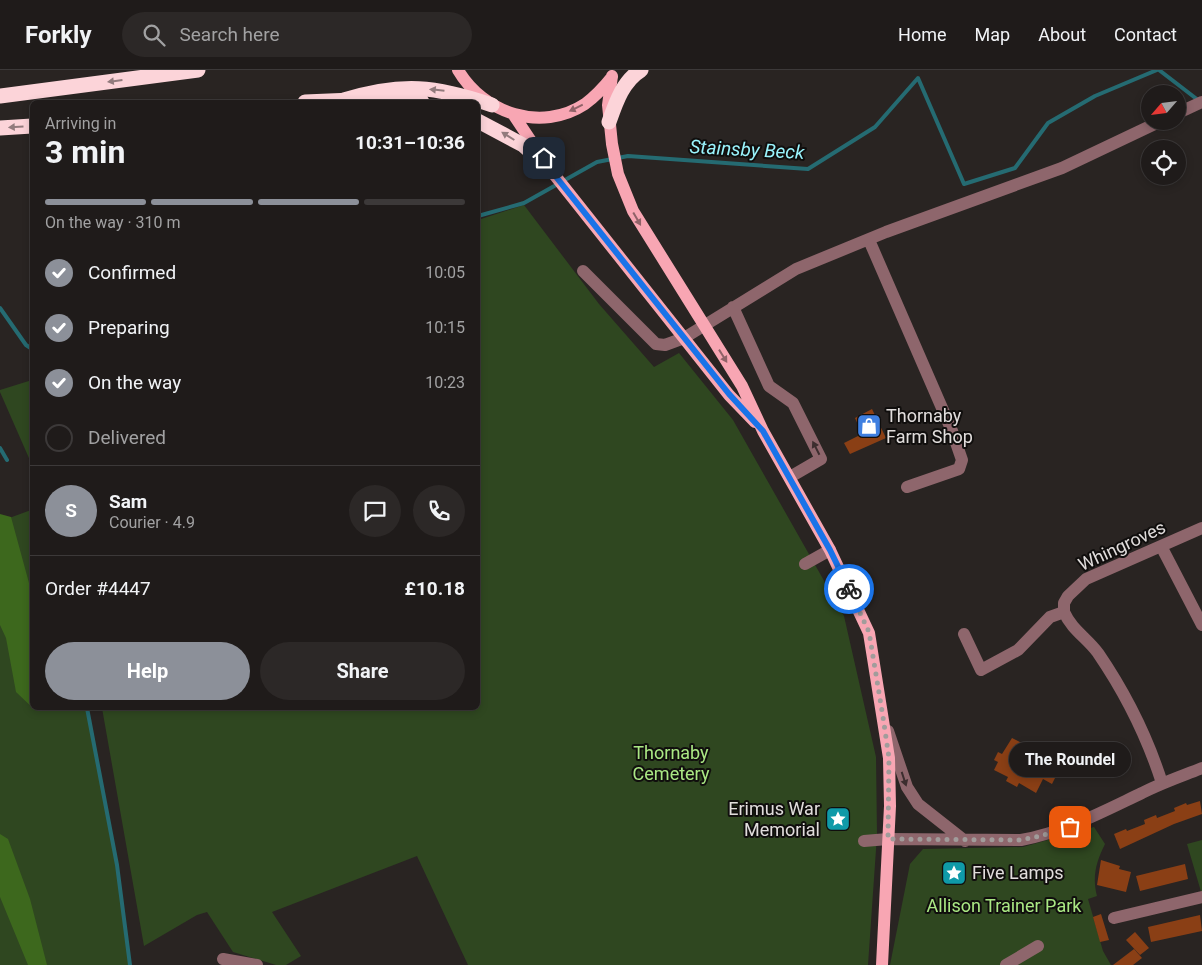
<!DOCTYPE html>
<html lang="en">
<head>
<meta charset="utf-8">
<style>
	body { margin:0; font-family:Roboto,sans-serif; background:#2c2827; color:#f1f3f6; height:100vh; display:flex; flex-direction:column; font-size:19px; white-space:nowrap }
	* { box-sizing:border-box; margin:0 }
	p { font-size:16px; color:#a1a1a2 }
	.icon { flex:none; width:28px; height:28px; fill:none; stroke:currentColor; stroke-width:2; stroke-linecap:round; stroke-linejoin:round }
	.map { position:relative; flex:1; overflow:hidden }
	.panel { position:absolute; left:30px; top:30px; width:450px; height:610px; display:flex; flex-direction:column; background:#1f1b1a; border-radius:8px; box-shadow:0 2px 8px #0003,0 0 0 1px #3c3939 }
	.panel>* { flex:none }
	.needle { width:32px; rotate:242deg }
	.fabs { position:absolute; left:1141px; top:15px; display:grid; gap:10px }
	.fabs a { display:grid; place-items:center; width:45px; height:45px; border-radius:50%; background:#1f1b1a; box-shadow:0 2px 8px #0003,0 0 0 1px #3c3939; font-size:25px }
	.pin { position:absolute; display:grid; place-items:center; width:42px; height:42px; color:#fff; margin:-21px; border-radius:10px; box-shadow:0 2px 8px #0006 }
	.courier { position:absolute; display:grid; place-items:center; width:50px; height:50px; margin:-25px; border:4px solid #1a73e8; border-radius:50%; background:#fff; color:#222; box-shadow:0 1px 6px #0007 }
	.bubble { position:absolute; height:35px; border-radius:18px; background:#1f1b1a; box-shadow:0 2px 8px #0003,0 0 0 1px #3c3939; font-size:16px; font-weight:700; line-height:35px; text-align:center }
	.head em { font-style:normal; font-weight:700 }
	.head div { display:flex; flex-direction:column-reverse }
	.head { display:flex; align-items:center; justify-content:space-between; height:85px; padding:0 15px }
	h1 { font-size:32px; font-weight:700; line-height:38px }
	.bar { display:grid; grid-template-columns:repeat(4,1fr); gap:8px 5px; align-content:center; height:60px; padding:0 15px }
	.bar i { height:6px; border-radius:4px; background:#3c3939 }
	.bar .active { background:#8c9099 }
	.bar p { grid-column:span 4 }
	.line { display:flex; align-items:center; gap:12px; padding:0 15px; border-top:1px solid #3c3939 }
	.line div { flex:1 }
	.round { display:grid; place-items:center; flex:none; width:52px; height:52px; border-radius:26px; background:#2c2827 }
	ol { padding:0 15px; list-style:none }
	li { display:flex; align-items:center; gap:15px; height:55px }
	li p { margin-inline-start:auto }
	li .icon { padding:5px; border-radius:50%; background:#8c9099; color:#fff; stroke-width:4 }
	li:last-child { color:#a1a1a2 }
	li i { width:28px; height:28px; border:2px solid #3c3939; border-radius:50% }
	.cta { display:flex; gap:10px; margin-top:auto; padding:10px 15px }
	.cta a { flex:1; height:58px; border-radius:30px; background:#8c9099; color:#fff; font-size:20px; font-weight:700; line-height:58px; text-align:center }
	.cta a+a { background:#2c2827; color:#f1f3f6 }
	header { display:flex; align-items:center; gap:30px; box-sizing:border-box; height:70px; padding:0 25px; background:#1f1b1a; border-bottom:1px solid #3c3939 }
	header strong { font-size:24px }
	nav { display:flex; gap:28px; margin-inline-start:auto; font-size:18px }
	.search { width:350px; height:45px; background:#2c2827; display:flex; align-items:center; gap:12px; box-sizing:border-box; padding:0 18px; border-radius:28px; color:#a1a1a2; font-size:19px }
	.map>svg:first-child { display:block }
	.green { fill:#2f4720 }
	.forest { fill:#3d681d }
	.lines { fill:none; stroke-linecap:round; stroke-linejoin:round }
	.stream { stroke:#256b72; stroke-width:4 }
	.building { fill:#8a3f15 }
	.minor { stroke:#8e666c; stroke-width:12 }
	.major { stroke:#f8a6b3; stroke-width:12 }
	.highway { stroke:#fcd4d9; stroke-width:15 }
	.oneway { fill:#927b7d }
	.oneway2 { fill:#906268 }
	.oneway3 { fill:#3c2d2e }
	.done { stroke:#a19c9b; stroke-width:5; stroke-dasharray:0 9 }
	.route { stroke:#1a73e8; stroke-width:6 }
	.labels { text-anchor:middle; stroke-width:4; stroke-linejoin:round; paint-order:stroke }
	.poi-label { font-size:18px; fill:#e1dddc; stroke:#100e0d; text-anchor:start }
	.street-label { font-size:18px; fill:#e1dddc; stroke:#100e0d }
	.park-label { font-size:18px; fill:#aae884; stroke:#100e0d }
	.water-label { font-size:19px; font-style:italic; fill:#9af4fd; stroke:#100e0d }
</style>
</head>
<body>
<header>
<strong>Forkly</strong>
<div class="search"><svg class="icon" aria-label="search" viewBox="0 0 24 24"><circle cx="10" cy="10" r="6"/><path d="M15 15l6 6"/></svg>Search here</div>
<nav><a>Home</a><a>Map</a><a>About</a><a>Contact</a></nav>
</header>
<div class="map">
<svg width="1202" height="895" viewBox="0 0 1202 895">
	<rect width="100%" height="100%" fill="#292422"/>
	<!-- green -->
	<path class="green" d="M524,135L599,234L654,297L679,283L733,350L844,546L876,687L877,765L868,895H468L417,786L272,842L301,886L286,895H276L233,882L207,842L197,845L144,876L102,638H478V150Z
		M32,310V395L0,322V320Z
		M31,440L32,638H87L117,795L130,895H0V448L12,447Z
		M1094,757L1105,774C1096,792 1092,807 1097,826L1088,829L1103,881L1111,895H890L910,794L923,779L1023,777Z
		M1202,770V825L1187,774Z"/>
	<!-- forest -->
	<path class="forest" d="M0,444L11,447L32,524V638H38L35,640L16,622L6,568L0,555Z
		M0,764L8,769L30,829L47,895H28L0,827Z"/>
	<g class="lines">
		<!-- stream -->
		<path class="stream" d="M1159,0L1198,30
			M478,146L524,133L597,92L628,86L808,99L875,57L918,8L964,114L1015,98L1048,53L1095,26L1157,0
			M0,238L26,275L32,279
			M0,378L7,390
			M31,440L32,443
			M87,638L117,795L130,895"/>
	</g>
	<!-- building -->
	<path class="building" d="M872,339L886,368L850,384L844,373L862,364L855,348Z
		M1012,668L1062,694L1052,714L1043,709L1036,723L1019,713L1017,717L1006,711L1008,707L994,700L998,692L994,690L998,682L1002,684Z
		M1200,731L1202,744L1174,754L1120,779L1114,764L1126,759L1127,761L1145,754L1144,750L1156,745L1157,748L1175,741L1174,738L1186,733L1187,735Z
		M1101,790L1120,796L1119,799L1131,802L1126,822L1097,815Z
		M1185,794L1188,809L1140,821L1136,806Z
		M1101,844L1109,870L1100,872L1093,847Z
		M1200,845L1202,861L1151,872L1148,857Z
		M1135,862L1149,878L1140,885L1126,870Z
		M1134,879L1142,888L1133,895H1113Z"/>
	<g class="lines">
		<!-- minor -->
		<path class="minor" d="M1178,43L1202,32
			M869,170L952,361L962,390L959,399L907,417
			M583,201L656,274L665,275L684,268L796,199L886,162L1062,98L1161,51
			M733,237L769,316L793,333L821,389L790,407
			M1161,476L1202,555
			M805,494L830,480
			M1064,542C1072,560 1087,568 1098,583C1126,624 1147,666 1162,713
			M964,564L981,600L1018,580L1050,547L1064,542V533L1068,526L1086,509L1202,458
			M888,661L907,717L918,734L965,771
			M864,771L888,769L1021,770C1065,762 1102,742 1142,723C1161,713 1182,706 1202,698
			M1114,848L1202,827
			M223,889L257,895
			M1006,895L1038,876"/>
		<!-- major -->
		<path class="major" d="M458,0C483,43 541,63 585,34C596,26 604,17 612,7
			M612,6L608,35L612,74L618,104L633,141L742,316L763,361L830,480L869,563L889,688L890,736L882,895
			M513,44L549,98L729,325L755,352"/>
		<!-- highway -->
		<path class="highway" d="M0,26L198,0
			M381,29L422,32
			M344,30C402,12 436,16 492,35
			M305,32L353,30
			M478,51L523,75L549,98
			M609,52C616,32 623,11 641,0
			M0,58L32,56"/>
	</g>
	<!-- one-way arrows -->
	<defs><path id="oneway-solid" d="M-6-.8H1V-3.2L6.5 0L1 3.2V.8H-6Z" transform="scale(1.25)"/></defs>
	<g class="oneway">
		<use href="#oneway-solid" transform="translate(115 11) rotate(173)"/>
		<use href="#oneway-solid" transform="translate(437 20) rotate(-174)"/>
		<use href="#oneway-solid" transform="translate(16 57) rotate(177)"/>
		<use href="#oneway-solid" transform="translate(508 66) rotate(-148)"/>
	</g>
	<g class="oneway2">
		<use href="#oneway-solid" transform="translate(576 38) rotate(154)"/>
		<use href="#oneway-solid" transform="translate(637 149) rotate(60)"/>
		<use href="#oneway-solid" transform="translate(723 286) rotate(58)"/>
	</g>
	<g class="oneway3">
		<use href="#oneway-solid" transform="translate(816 378) rotate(-117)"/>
		<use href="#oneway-solid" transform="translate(904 709) rotate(72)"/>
	</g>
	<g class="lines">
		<!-- done -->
		<path class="done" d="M849,519L869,562L883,647L889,688L888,769L1021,770L1040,766L1070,757"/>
		<!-- route -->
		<path class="route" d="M544,88L549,98L729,324L763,361L830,480L849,519"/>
	</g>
	<!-- icons -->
	<defs>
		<symbol id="shop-square" viewBox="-11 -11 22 22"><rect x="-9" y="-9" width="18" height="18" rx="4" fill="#3f7fe0" stroke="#100e0d"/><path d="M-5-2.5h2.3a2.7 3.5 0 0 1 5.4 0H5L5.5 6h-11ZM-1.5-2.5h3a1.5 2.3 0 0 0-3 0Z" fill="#fff"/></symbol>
		<symbol id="sight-square" viewBox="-11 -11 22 22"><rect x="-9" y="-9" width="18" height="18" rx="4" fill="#0f9aa8" stroke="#100e0d"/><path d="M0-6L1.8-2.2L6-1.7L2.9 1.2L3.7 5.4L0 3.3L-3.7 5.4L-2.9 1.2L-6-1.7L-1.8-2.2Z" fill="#fff"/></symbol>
	</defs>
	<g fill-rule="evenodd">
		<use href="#shop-square" x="855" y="342" width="28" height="28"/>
		<use href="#sight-square" x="824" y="735" width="28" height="28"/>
		<use href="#sight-square" x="940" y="789" width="28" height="28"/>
	</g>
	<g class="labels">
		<!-- poi labels -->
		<g class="poi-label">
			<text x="886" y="352">Thornaby<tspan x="886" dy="21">Farm Shop</tspan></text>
			<text x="820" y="745" text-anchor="end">Erimus War<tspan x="820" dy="21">Memorial</tspan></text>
			<text x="972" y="809">Five Lamps</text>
		</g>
		<!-- street labels -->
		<g class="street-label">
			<text transform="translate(1122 476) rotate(-25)" y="6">Whingroves</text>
		</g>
		<!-- park labels -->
		<g class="park-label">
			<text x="671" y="689">Thornaby<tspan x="671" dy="21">Cemetery</tspan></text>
			<text x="1004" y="842">Allison Trainer Park</text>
		</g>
		<!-- water labels -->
		<g class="water-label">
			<text transform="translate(747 79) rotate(3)" y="7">Stainsby Beck</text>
		</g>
	</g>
</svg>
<div class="fabs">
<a><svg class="needle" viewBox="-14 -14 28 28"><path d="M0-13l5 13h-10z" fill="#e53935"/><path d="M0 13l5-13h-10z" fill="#a1a1a2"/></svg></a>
<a><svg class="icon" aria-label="locate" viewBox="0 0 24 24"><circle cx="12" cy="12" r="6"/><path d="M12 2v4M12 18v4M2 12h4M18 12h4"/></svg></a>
</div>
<div class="pin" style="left:1070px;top:757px;background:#ea580c"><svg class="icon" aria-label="bag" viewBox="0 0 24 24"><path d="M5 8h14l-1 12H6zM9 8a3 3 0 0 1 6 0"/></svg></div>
<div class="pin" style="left:544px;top:88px;background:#1f2937"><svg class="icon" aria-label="home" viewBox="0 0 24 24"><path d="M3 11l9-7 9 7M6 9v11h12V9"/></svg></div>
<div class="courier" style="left:849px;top:519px"><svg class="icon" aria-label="bike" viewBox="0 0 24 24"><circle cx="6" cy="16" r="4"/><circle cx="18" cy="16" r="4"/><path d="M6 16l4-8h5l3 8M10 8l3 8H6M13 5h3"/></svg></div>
<div class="bubble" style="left:1009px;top:672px;width:122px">The Roundel</div>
<section class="panel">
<div class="head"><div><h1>3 min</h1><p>Arriving in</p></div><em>10:31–10:36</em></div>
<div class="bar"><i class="active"></i><i class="active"></i><i class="active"></i><i></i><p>On the way · 310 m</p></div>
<ol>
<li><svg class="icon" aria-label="check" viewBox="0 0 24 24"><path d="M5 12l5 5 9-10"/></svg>Confirmed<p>10:05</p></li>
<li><svg class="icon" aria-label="check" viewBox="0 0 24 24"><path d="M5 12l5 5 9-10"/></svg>Preparing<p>10:15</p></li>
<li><svg class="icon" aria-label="check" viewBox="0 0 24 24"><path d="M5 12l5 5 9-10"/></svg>On the way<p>10:23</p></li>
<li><i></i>Delivered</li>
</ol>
<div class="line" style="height:90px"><b class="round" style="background:#8c9099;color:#fff">S</b><div><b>Sam</b><p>Courier · 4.9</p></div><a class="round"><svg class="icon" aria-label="chat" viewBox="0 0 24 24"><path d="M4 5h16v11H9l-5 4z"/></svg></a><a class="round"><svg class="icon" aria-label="phone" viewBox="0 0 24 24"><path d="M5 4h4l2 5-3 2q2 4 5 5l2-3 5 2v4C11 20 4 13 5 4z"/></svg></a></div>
<div class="line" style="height:65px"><div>Order #4447</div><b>£10.18</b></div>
<div class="cta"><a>Help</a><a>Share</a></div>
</section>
</div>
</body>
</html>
